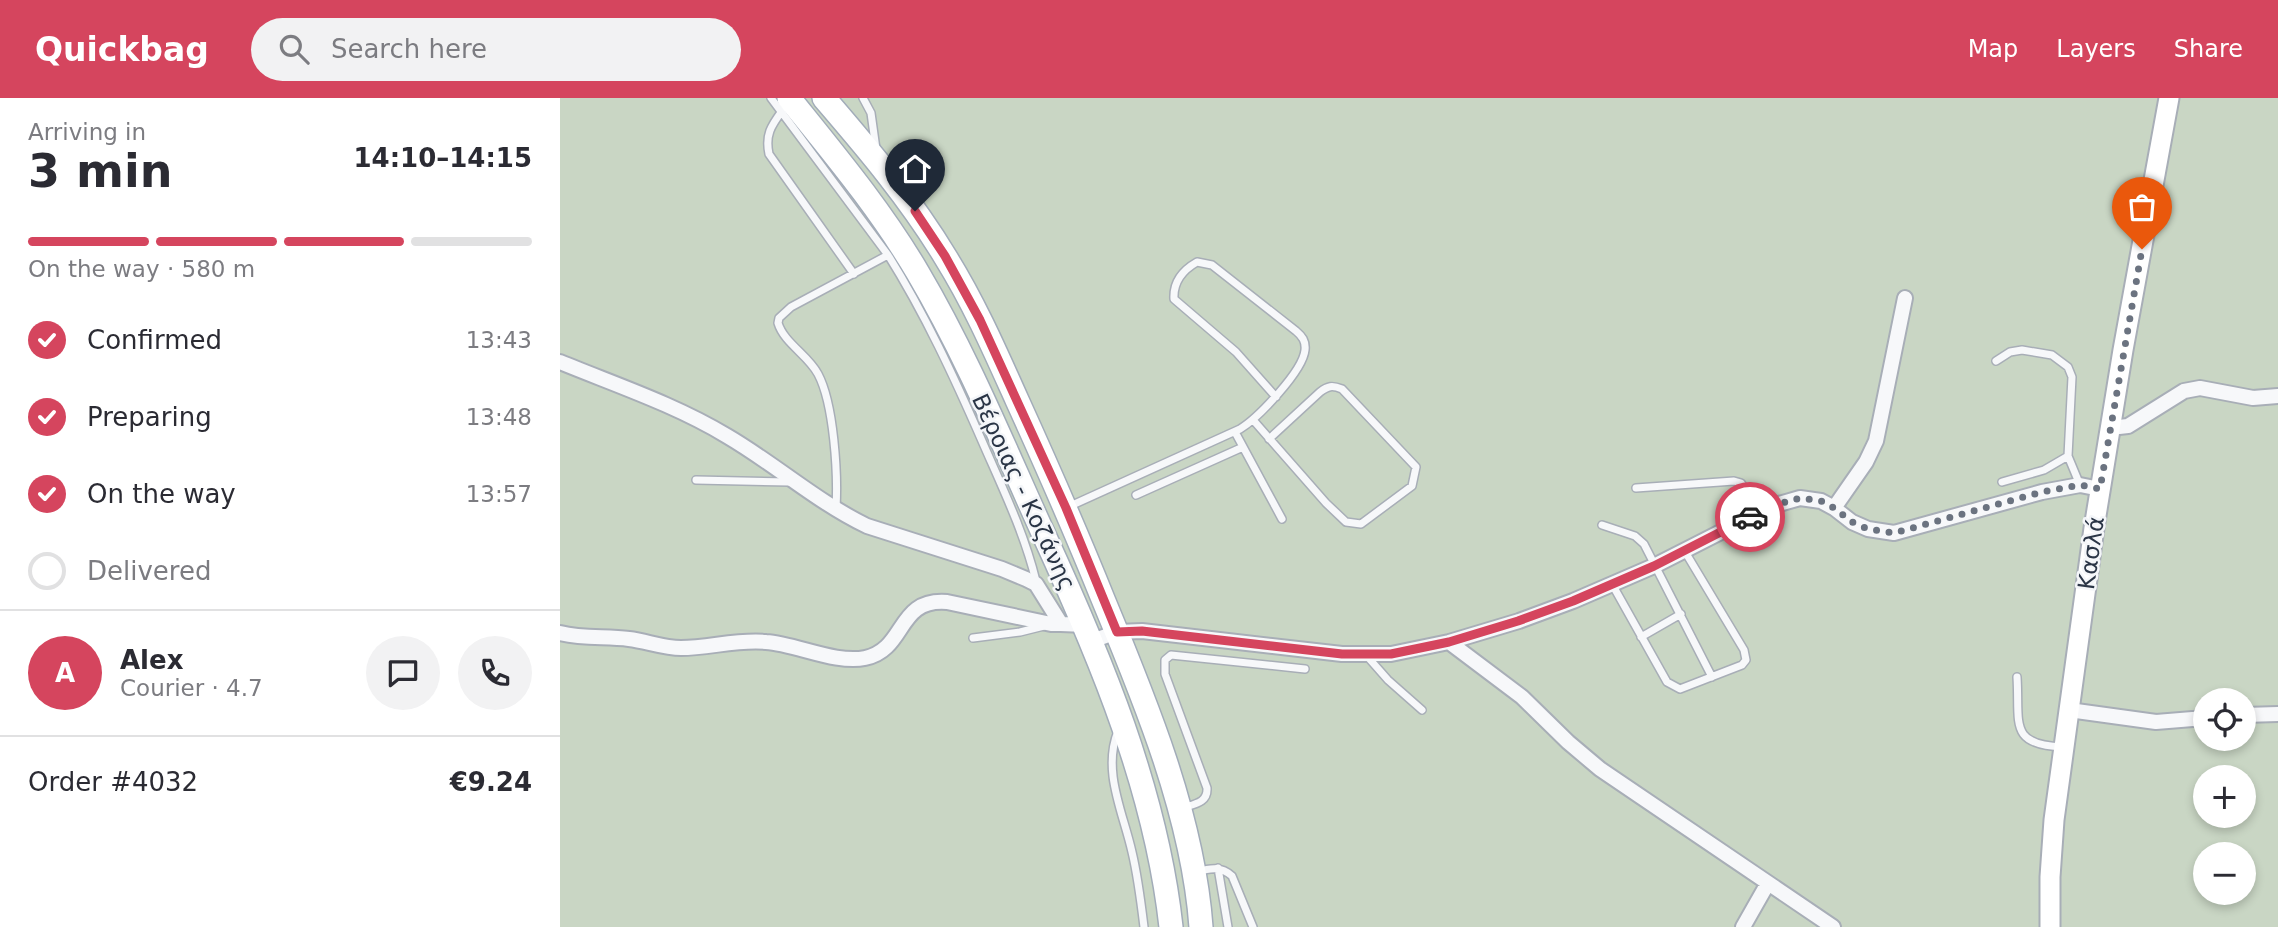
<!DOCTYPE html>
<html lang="en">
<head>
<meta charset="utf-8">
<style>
	body { margin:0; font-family:"DejaVu Sans",sans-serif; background:#f2f2f3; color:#2b2b33; height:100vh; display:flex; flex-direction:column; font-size:26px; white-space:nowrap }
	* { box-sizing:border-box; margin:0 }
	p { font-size:23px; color:#7c7c81 }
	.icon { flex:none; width:38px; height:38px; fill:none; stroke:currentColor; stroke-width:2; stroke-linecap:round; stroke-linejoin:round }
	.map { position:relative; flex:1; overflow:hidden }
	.panel { display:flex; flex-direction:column; background:#fff; width:560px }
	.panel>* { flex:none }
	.tools { position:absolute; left:1633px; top:590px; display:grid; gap:14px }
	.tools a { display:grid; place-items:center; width:63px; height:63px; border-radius:50%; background:#fff; box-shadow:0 4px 10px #0003; font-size:35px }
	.pin { position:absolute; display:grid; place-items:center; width:60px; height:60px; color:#fff; margin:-72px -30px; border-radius:50% 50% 50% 0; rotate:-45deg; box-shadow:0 0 7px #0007 }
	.pin .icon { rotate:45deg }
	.courier { position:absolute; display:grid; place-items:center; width:70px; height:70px; margin:-35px; border:5px solid #d5455e; border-radius:50%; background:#fff; color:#222; box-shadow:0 2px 9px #0007 }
	.summary em { font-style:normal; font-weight:700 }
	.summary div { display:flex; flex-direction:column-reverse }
	.summary { display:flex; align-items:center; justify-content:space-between; height:119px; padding:0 28px }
	h1 { font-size:46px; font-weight:700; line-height:52px }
	.bar { display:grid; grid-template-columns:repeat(4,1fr); gap:10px 7px; align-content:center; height:84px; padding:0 28px }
	.bar i { height:9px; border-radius:5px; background:#e1e1e2 }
	.bar .selected { background:#d5455e }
	.bar p { grid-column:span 4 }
	.line { display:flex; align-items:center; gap:18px; padding:0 28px; border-top:2px solid #e1e1e2 }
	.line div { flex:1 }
	.round { display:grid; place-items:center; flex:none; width:74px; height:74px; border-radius:37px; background:#f2f2f3 }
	ol { padding:0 28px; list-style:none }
	li { display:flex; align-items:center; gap:21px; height:77px }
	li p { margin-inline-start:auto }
	li .icon { padding:7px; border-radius:50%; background:#d5455e; color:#fff; stroke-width:4 }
	li:last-child { color:#7c7c81 }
	li i { width:38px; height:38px; border:4px solid #e1e1e2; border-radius:50% }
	header { display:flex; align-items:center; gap:42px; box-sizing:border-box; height:98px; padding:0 35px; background:#d5455e; color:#fff }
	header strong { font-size:33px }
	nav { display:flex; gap:38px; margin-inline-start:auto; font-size:24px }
	.search { width:490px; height:63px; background:#f2f2f3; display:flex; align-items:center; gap:18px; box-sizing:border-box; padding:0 24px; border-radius:38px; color:#7c7c81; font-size:26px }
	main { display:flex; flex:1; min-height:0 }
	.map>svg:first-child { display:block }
	.green { fill:#c9d6c4; fill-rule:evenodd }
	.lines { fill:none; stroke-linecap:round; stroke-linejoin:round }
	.lane-casing { stroke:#a8aeb7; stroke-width:10 }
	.street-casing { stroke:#a8aeb7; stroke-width:18 }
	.secondary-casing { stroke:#a8aeb7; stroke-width:23 }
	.primary-casing { stroke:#a2acb9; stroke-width:26 }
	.lane { stroke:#f7f8fa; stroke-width:7 }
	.street { stroke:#f7f8fa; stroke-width:14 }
	.secondary { stroke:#fff; stroke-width:19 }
	.primary { stroke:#fff; stroke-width:23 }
	.done { stroke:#6b7380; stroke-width:7; stroke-dasharray:0 12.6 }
	.route { stroke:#d5455e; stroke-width:9 }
	.labels { text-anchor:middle; stroke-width:5; stroke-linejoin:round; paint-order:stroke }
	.street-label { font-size:23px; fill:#2a3546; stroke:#f4f6f9 }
</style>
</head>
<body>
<header>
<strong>Quickbag</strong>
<div class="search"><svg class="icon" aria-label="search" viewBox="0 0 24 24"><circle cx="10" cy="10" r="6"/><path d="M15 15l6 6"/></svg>Search here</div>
<nav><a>Map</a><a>Layers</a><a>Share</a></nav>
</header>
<main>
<section class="panel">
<div class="summary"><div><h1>3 min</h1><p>Arriving in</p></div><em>14:10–14:15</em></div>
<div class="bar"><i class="selected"></i><i class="selected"></i><i class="selected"></i><i></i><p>On the way · 580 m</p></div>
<ol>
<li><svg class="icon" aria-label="check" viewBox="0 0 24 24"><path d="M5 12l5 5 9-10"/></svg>Confirmed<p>13:43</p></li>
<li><svg class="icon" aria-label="check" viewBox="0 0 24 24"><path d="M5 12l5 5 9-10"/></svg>Preparing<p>13:48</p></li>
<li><svg class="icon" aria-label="check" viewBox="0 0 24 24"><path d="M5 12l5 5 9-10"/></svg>On the way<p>13:57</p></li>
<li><i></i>Delivered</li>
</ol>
<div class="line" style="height:126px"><b class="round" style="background:#d5455e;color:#fff">A</b><div><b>Alex</b><p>Courier · 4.7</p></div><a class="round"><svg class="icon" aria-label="chat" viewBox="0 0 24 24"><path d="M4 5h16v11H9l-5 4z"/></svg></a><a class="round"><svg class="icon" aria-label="phone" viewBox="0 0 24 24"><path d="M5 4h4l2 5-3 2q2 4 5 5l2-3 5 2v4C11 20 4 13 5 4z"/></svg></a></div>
<div class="line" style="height:91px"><div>Order #4032</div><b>€9.24</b></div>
</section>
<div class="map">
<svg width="1718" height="829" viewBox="0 0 1718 829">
	<rect width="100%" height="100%" fill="#e4e7ec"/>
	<!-- green -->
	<path class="green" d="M0,0H1718V829H0ZM1645,602H1684V640H1645ZM1645,679H1684V718H1645ZM1645,756H1684V794H1645Z"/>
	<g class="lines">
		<defs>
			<path id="lane" d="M211,0L328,157L231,209L219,220L218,225C224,245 248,257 258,276C274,306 278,376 276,410
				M303,0L311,15L316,51
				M222,13C211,28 205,37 209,56L294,176
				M328,157C365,216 394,279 422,343C442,389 464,434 476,483
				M1436,263L1450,254L1462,252L1492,257L1508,269L1512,279L1508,358L1520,387
				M694,323L766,405L786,424L801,426L852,388L856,369L782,291C772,287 768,288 760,294L709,341
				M675,334L722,421
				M136,382L230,384
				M1442,384L1484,372L1508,358
				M1076,390L1174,383L1181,385L1201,413
				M576,397L683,349
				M508,409L680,331C698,320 743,273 745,252C746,243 742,238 736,233L652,167L637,164C623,172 613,184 614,201L676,254L716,299
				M1042,427L1075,438L1084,446L1152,579
				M1052,486L1107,584L1120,591L1182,567L1186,562L1184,552L1124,452
				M1081,539L1121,516
				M413,540L460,534L484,528
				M806,557L828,582L862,612
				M1457,579C1460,625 1448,647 1503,649
				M558,633C542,673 563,714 572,754C578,779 581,804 584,829
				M622,710C634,706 648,705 647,690L605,576V562L611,557L745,571
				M658,770L668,829
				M637,774C650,770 661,768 672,778L693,829"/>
			<path id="street" d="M0,264C56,287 116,307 167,338C215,366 257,404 307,428L442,471L466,481L476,486L501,526L525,527
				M1550,330L1568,328L1624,293L1640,290L1693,300L1718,298
				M1274,410L1306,364L1316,343L1345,200
				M0,535C23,541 46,538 69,541C86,543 104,550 121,550C149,550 178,541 206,544C236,546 276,566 305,560C347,551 336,500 387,504L491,526H501
				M532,543L557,534L582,533L782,556H831L889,544L959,523L1013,503L1094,468L1212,408L1240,400L1261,403L1274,410L1292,424L1308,431L1334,435L1482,394L1520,387L1540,391
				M889,544L962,599L1008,644L1040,671L1273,829
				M1509,612L1596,624L1645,620
				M1684,617L1718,616
				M1183,829L1208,785"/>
			<path id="secondary" d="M1490,829V779L1494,722L1534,430L1563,252L1609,0"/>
			<path id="primary" d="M229,0C274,56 321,112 358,175C407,258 444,349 484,437C541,561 596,692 611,829
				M264,0C308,51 351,102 386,160C414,205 435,253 457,302C487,368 516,434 543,501C585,602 633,718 641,829"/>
		</defs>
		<!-- lane casing -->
		<use href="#lane" class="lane-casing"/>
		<!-- street casing -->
		<use href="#street" class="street-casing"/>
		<!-- secondary casing -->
		<use href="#secondary" class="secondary-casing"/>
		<!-- primary casing -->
		<use href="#primary" class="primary-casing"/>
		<!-- lane -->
		<use href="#lane" class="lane"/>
		<!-- street -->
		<use href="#street" class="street"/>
		<!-- secondary -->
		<use href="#secondary" class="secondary"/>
		<!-- primary -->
		<use href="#primary" class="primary"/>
	</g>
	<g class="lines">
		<!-- done -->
		<path class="done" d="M1190,419L1212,408L1240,400L1261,403L1274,410L1292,424L1308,431L1334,435L1482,394L1520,387L1540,391L1582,151"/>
		<!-- route -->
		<path class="route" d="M355,113L385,158L420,222L506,410L557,534L582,533L782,556H831L889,544L958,523L1013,503L1094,468L1190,419"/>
	</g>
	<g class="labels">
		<!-- street labels -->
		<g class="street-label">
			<text transform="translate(464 394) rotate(65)" y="8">Βέροιας - Κοζάνης</text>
			<text transform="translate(1531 455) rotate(-82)" y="8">Κασλά</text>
		</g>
	</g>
</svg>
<div class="tools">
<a><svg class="icon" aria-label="locate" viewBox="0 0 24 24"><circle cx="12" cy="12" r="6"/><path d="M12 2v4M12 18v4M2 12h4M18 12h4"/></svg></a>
<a>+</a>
<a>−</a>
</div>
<div class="pin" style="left:1582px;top:151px;background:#ea580c"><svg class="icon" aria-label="bag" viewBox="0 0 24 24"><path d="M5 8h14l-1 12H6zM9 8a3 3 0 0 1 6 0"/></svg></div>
<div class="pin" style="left:355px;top:113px;background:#1f2937"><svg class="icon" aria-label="home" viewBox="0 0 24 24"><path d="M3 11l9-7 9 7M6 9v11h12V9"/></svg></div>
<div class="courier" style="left:1190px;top:419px"><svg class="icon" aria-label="car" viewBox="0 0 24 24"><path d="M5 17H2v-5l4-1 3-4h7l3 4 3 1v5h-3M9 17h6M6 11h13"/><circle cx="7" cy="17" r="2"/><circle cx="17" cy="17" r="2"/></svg></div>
</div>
</main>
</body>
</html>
